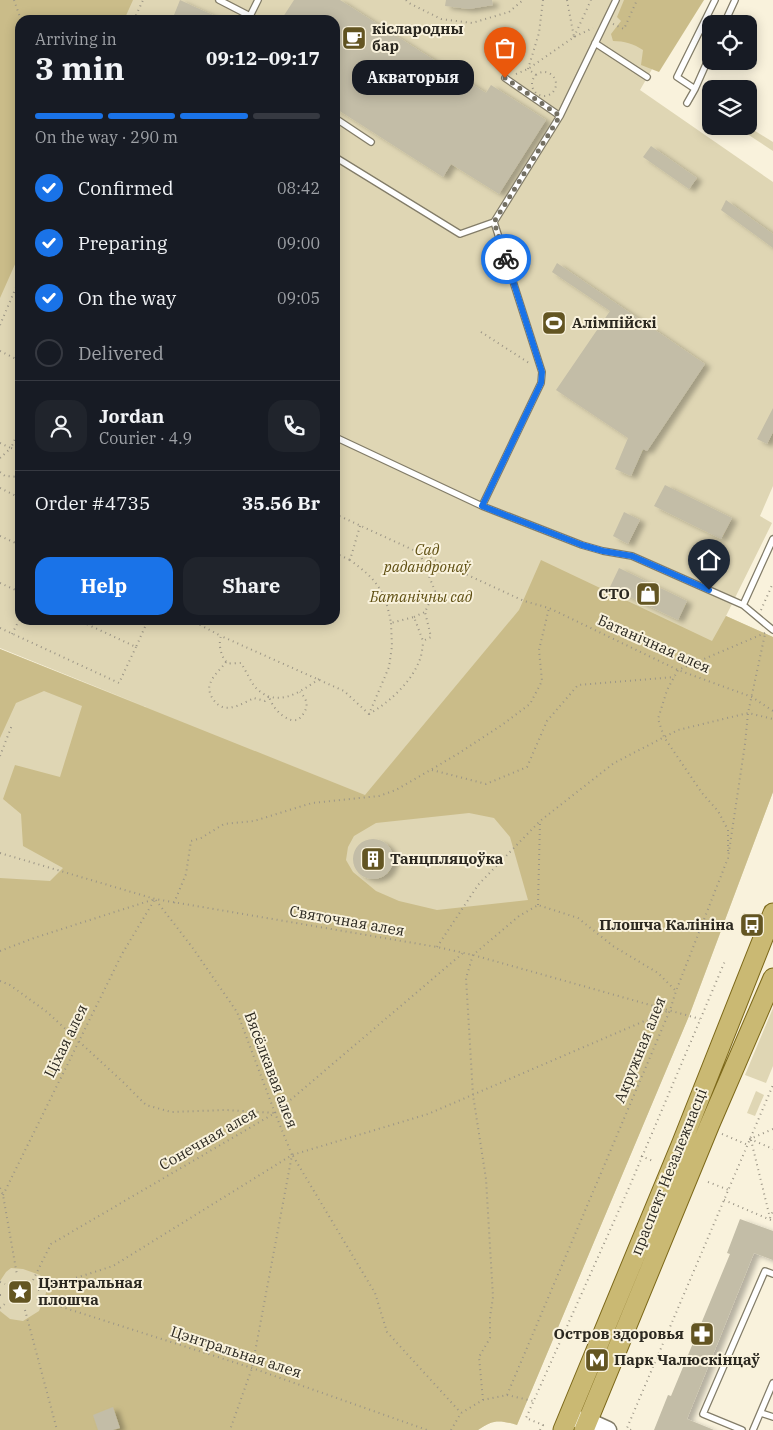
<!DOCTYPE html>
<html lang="en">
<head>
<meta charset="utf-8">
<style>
	body { margin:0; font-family:"IBM Plex Serif",serif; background:#20242c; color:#f1f3f6; height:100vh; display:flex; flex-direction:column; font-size:19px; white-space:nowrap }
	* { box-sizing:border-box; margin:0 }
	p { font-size:16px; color:#9ea1a6 }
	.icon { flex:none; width:28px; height:28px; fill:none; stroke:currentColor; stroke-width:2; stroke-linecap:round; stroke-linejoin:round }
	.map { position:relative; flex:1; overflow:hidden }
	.side { position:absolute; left:15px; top:15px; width:325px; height:610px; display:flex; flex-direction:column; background:#171b24; border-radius:15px; box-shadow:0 2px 12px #0003 }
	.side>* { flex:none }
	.tools { position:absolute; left:702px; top:15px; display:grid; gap:10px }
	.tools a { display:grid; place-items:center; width:55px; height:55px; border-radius:10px; background:#171b24; box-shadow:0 2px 12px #0003; font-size:25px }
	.pin { position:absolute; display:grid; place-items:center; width:42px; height:42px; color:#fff; margin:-51px -21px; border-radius:50% 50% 50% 0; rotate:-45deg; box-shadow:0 0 5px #0007 }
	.pin .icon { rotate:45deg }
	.courier { position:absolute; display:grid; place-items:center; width:50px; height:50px; margin:-25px; border:4px solid #1a73e8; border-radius:50%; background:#fff; color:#222; box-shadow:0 1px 6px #0007 }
	.bubble { position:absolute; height:35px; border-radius:15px; background:#171b24; box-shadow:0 2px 12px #0003; font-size:16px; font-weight:700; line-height:35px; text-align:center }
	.head em { font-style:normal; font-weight:700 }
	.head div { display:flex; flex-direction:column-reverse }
	.head { display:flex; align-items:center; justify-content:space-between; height:85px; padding:0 20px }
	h1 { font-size:32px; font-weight:700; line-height:38px }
	.bar { display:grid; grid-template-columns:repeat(4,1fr); gap:8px 5px; align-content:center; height:60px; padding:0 20px }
	.bar i { height:6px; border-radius:4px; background:#363941 }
	.bar .current { background:#1a73e8 }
	.bar p { grid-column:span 4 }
	.line { display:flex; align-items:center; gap:12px; padding:0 20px; border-top:1px solid #363941 }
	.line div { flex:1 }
	.round { display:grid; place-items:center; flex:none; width:52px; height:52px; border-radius:15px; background:#20242c }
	ol { padding:0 20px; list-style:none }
	li { display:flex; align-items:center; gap:15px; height:55px }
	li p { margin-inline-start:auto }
	li .icon { padding:5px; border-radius:50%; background:#1a73e8; color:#fff; stroke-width:4 }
	li:last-child { color:#9ea1a6 }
	li i { width:28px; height:28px; border:2px solid #363941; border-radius:50% }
	.primary-button { display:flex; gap:10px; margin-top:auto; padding:10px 20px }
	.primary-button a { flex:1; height:58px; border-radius:15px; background:#1a73e8; color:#fff; font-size:20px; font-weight:700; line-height:58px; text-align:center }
	.primary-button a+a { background:#20242c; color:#f1f3f6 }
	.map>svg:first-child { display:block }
	.green { fill:#dfd6b4; fill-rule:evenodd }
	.forest { fill:#cabc89; fill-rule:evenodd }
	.building { fill:#c3bda7; filter:url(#shadow) }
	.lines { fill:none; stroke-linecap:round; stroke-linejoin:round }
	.service-casing { stroke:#827c68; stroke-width:8 }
	.secondary-casing { stroke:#827c68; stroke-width:19 }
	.primary-casing { stroke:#7c6819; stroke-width:21 }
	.path { stroke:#9b9586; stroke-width:2; stroke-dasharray:1 4; stroke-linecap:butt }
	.service { stroke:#fff; stroke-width:5.5 }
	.secondary { stroke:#fff; stroke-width:16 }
	.primary { stroke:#cab973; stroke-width:19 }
	.done { stroke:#736f62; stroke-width:5; stroke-dasharray:0 9 }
	.route { stroke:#1a73e8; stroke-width:6 }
	.labels { text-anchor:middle; stroke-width:4; stroke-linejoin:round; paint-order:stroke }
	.poi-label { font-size:15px; font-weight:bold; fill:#2b2820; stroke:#f9f2dc; text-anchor:start }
	.park-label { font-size:15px; font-style:italic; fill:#5f4f12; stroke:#f9f2dc }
	.street-label { font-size:15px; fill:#2b2820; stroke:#f9f2dc }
</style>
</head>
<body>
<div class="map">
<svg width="773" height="1430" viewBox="0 0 773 1430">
	<defs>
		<filter id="shadow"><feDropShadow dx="5.5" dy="3" stdDeviation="2.5" flood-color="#0004"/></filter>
	</defs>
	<rect width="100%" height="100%" fill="#f9f2dc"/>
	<!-- green -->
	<path class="green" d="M0,0H692L640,90L773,182V486L760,516L772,523L726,616L773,637V792L689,1016L517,1425C500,1420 493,1419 478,1430H0V649L146,707L0,648ZM20,20H335V620H20Z
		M735,126H747L773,142V151Z
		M773,1008V1066L766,1083L745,1075Z
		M756,1091L764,1095L755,1116L747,1113Z"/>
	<!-- forest -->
	<path class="forest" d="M0,0H133L124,20H20V253L0,298Z
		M624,0H704L659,72L641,65L643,50C634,44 624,41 613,41L611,34L621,21L617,17Z
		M541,560L712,641L726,616L773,637V792L689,1016L517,1425C500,1420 493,1419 478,1430H0V1311L10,1319L23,1321L39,1311L46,1293L47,1286L40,1275L23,1269L11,1268L6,1272L0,1281V878L50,881L63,868L23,846L21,814L3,799L15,765L60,777L82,706L44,691L16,703L0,738V649L365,795L519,610ZM469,813L494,818L510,837L528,900L437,910L399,901L376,891L353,872L346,860L348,847L354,836L376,823Z"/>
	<!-- building -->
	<path class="building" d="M180,0L195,7L224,20H185L174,15Z
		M294,0H340L486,93L491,85L546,120L499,194L451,164L443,177L335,108V20H281Z
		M446,0H492L493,5L469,9L445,6Z
		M651,146L697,178L689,189L643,157Z
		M726,200L773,234V248L721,210Z
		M557,263L705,364L647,451L643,449L631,476L615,469L628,438L556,390L610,311L552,272Z
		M773,408V432L767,444L757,439Z
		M665,485L732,518L721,539L654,506Z
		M624,512L640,520L628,544L613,536Z
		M619,568L687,601L678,620L610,587Z
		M353 859a20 20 0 1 1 40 0a20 20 0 1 1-40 0Z
		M740,1219L773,1231V1260L754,1253L687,1419L714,1430H654L668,1395L671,1396L730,1254L727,1253Z
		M113,1407L120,1428L113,1430H98L93,1415Z"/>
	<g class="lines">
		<defs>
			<path id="service" d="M219,0L250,16
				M248,20L258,0
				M724,24L735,0
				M595,43L647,77
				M711,53L695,89L677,77L715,0
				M505,78L560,116L616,0
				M687,103L695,89
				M335,118L371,142
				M335,157L460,234L494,222L560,116
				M335,437L482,506L582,545L603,551L632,556L743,605
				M482,506L541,383L542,372L494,222
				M773,539L743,605L773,630
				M761,1413L773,1417
				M742,1430L703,1414L765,1271L773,1274
				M753,1430L773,1383"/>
			<path id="secondary" d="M576,1419L588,1421L608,1430"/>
			<path id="primary" d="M563,1430L681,1145L773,913
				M584,1430L710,1124L773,978"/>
		</defs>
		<!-- service casing -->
		<use href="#service" class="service-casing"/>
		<!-- secondary casing -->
		<use href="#secondary" class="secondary-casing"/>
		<!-- primary casing -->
		<use href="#primary" class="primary-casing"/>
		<!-- path -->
		<path class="path" d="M14,0L21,20
			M406,0L409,3L441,19L472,23L509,12L523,0
			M567,0L574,37
			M134,20L143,0
			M613,24L624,29L637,0
			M574,37L591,0
			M532 84a12 12 0 1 1 24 0a12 12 0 1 1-24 0Z
			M516,74L528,69L574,37L593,28
			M536,75L528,69L539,33L543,0
			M0,325L20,278
			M481,332L529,363
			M0,351L20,361
			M0,443L11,448L20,428
			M0,458L11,448L20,451
			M0,472L5,476L20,477
			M0,488L20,498
			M335,514L524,601L549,608L678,670L752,697L773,711
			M360,526L350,560C377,580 385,590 391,623L414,617L423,641L431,637L425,612L435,591L420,554
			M0,536L20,545
			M335,553L350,560
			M0,583L20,592
			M761,610L773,583
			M414,617L425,612
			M78,620L136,647L148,620
			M191,620L221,636
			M0,628L119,683L136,647
			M12,634L20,618
			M226,662C221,669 213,675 210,684C208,688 210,695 213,699C224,716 241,704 254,698L265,701L269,696C271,705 280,716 289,719C292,721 295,720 298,720C308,710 310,702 300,692
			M319,679C299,693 276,709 255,687C250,680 246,671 241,663C237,663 231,664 228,663C221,659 218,643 221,636L344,691L369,714L389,667L392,646L391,623
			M369,714C390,702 414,680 421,656C422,651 423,646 423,641
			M0,756L12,725
			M432,770L486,784L527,767L547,721L578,685L675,677
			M728,851V830L718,811L702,793L664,737L658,719L667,690L678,670L765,633
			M0,853L155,899L437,947L473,955L700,1019
			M174,903L186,874L191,841L201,838L224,824L254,821L312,803L379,796L396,790L456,755L502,725L530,704L542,681L539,650L549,608
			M538,905L540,822
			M742,921L751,925
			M437,947L478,885L540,821L614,763L678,730L748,713L773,719
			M0,951L34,938L155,899L192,947L237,1012L275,1113L292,1155L252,1368L230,1430
			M0,981L10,985L47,1012L123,1082L146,1105L171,1112L226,1110L275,1113
			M773,1129L750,1139L773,1149
			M722,1134L748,1145
			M751,1140L770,1218
			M293,1156L375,1293L387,1332L461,1413
			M641,1156L653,1161
			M708,1182L729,1190
			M0,1188L3,1195L17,1275
			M3,1195L122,954L155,899
			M724,1200L773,1221
			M770,1218L773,1211
			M33,1280L51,1244L275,1113L463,953
			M0,1282L5,1284
			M38,1290L113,1266L292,1155L428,1114L670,1010
			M0,1295H2
			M37,1299L252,1368L427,1430
			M0,1308L6,1303
			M25,1310L57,1430
			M507,1395L533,1401
			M483,1400L479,1357L490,1338V1317L493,1297L486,1179L473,1095L466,978L473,955L519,916L538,905L578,918L613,946L658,973L675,990
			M451,1430L461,1413L483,1400L507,1395L670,1010L676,991L728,858L745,744L748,713L765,634
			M540,1430L543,1425L526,1418L628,1190L725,961
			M631,1430L627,1428L773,1085"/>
		<!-- service -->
		<use href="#service" class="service"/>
		<!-- secondary -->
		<use href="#secondary" class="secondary"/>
		<!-- primary -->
		<use href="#primary" class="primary"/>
	</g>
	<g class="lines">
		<!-- done -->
		<path class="done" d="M505,78L560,116L494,222L506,259"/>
		<!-- route -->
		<path class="route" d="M506,259L542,372L541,383L482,506L582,545L603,551L632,556L709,590"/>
	</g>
	<!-- icons -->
	<defs>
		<symbol id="cafe-square" viewBox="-11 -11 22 22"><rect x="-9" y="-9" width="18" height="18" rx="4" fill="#635522" stroke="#f9f2dc"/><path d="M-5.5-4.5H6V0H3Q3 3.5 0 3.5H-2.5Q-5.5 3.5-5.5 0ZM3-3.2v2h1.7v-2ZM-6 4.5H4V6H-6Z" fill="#fff"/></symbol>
		<symbol id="stadium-square" viewBox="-11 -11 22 22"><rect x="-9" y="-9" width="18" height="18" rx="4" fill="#635522" stroke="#f9f2dc"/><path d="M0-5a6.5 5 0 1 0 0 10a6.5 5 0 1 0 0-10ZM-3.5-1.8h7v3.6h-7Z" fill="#fff"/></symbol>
		<symbol id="shop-square" viewBox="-11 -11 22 22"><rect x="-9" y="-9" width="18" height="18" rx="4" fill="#635522" stroke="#f9f2dc"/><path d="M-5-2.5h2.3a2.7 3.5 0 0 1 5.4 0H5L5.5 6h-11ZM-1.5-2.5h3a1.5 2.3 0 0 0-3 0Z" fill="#fff"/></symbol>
		<symbol id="building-square" viewBox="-11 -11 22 22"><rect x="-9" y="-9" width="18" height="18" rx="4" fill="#635522" stroke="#f9f2dc"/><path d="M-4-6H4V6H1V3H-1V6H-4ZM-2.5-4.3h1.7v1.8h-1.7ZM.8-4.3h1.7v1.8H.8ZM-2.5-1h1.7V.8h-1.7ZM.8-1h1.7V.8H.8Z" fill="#fff"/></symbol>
		<symbol id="bus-square" viewBox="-11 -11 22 22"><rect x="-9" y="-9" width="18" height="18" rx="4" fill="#635522" stroke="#f9f2dc"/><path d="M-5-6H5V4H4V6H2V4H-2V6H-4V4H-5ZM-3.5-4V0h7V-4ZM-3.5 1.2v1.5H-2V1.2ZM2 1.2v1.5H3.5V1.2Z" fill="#fff"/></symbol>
		<symbol id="sight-square" viewBox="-11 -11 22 22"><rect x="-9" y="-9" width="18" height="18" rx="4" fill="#635522" stroke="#f9f2dc"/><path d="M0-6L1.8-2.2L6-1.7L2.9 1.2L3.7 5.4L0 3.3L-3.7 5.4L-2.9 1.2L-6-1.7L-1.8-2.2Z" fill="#fff"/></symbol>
		<symbol id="pharmacy-square" viewBox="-11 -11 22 22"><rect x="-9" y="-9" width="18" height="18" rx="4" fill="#635522" stroke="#f9f2dc"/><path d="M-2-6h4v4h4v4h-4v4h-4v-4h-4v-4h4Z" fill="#fff"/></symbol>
		<symbol id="metro-square" viewBox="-11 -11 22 22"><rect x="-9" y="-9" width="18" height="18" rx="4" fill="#635522" stroke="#f9f2dc"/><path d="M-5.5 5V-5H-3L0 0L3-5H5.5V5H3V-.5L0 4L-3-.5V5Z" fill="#fff"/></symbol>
	</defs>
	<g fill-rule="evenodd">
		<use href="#cafe-square" x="340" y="24" width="28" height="28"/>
		<use href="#stadium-square" x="540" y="309" width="28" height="28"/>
		<use href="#shop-square" x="634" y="580" width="28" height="28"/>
		<use href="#building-square" x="359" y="845" width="28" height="28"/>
		<use href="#bus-square" x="738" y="911" width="28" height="28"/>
		<use href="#sight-square" x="6" y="1278" width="28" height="28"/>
		<use href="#pharmacy-square" x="688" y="1320" width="28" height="28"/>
		<use href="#metro-square" x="583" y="1346" width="28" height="28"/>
	</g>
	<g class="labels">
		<!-- poi labels -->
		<g class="poi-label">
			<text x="372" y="34">кіслародны<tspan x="372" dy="17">бар</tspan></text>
			<text x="572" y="328">Алімпійскі</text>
			<text x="630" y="599" text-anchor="end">СТО</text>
			<text x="390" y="864">Танцпляцоўка</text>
			<text x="734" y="930" text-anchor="end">Плошча Калініна</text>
			<text x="38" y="1288">Цэнтральная<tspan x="38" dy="17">плошча</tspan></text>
			<text x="684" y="1339" text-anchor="end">Остров здоровья</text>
			<text x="614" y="1365">Парк Чалюскінцаў</text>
		</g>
		<!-- park labels -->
		<g class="park-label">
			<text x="427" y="555">Сад<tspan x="427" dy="17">радандронаў</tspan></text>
			<text x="421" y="602">Батанічны сад</text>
		</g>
		<!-- street labels -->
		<g class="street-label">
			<text transform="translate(654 644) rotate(24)" y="5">Батанічная алея</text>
			<text transform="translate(347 921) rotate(10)" y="5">Святочная алея</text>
			<text transform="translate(66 1041) rotate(-64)" y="5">Ціхая алея</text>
			<text transform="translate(640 1050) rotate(-68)" y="5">Акружная алея</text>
			<text transform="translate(271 1070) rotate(69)" y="5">Вясёлкавая алея</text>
			<text transform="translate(208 1139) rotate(-30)" y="5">Сонечная алея</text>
			<text transform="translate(669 1172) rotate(-68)" y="5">праспект Незалежнасці</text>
			<text transform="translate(236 1352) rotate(18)" y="5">Цэнтральная алея</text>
		</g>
	</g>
</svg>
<div class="tools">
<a><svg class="icon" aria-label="locate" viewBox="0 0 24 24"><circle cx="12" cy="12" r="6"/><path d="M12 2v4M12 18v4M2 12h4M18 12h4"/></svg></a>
<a><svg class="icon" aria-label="layers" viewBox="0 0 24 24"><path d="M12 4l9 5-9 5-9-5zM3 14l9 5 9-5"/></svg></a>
</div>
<div class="pin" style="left:505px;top:78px;background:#ea580c"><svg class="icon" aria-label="bag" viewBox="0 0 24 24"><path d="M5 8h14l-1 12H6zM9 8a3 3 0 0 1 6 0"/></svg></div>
<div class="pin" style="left:709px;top:590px;background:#1f2937"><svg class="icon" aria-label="home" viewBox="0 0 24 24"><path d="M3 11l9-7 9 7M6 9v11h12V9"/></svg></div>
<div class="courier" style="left:506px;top:259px"><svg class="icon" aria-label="bike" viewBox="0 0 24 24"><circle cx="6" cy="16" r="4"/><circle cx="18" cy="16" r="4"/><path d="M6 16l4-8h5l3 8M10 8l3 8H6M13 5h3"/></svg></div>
<div class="bubble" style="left:352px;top:60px;width:122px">Акваторыя</div>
<section class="side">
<div class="head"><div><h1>3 min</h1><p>Arriving in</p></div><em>09:12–09:17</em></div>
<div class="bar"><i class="current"></i><i class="current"></i><i class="current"></i><i></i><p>On the way · 290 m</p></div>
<ol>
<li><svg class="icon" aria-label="check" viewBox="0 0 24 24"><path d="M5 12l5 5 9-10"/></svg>Confirmed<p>08:42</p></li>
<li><svg class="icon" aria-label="check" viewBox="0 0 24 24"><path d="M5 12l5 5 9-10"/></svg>Preparing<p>09:00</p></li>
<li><svg class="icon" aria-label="check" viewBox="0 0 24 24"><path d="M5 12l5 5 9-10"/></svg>On the way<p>09:05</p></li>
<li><i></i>Delivered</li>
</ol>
<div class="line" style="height:90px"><a class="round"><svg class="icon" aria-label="person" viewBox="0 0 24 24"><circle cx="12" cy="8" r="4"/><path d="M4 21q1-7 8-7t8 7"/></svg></a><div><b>Jordan</b><p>Courier · 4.9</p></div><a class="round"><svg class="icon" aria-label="phone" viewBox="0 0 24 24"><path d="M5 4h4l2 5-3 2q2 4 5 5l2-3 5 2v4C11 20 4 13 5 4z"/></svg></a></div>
<div class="line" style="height:65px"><div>Order #4735</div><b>35.56 Br</b></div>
<div class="primary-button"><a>Help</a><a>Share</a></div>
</section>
</div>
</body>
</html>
